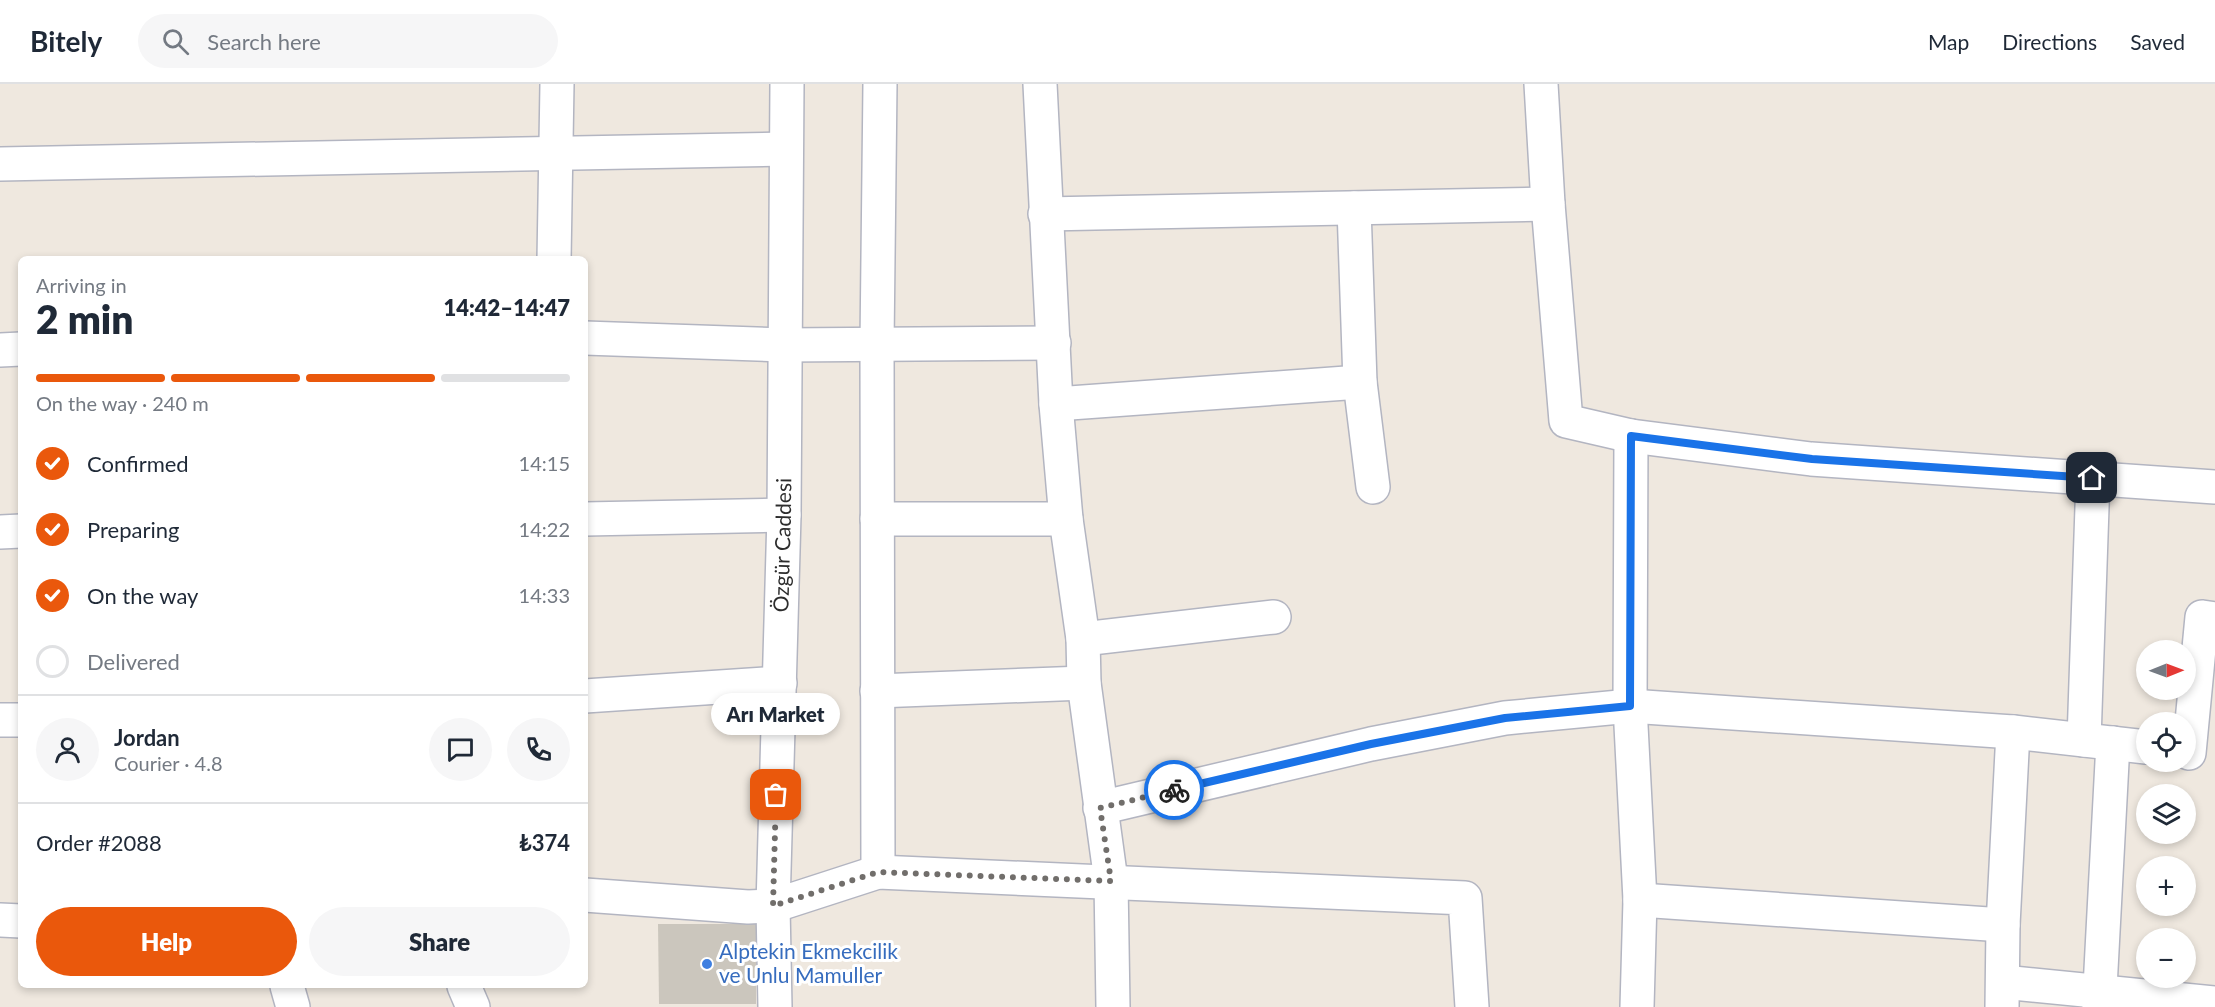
<!DOCTYPE html>
<html lang="en">
<head>
<meta charset="utf-8">
<style>
	body { margin:0; font-family:Lato,sans-serif; background:#f6f6f7; color:#1f2937; height:100vh; display:flex; flex-direction:column; font-size:22px; white-space:nowrap }
	* { box-sizing:border-box; margin:0 }
	p { font-size:20px; color:#747a83 }
	.icon { flex:none; width:33px; height:33px; fill:none; stroke:currentColor; stroke-width:2; stroke-linecap:round; stroke-linejoin:round }
	.map { position:relative; flex:1; overflow:hidden }
	.panel { position:absolute; left:18px; top:172px; width:570px; height:732px; display:flex; flex-direction:column; background:#fff; border-radius:9px; box-shadow:0 3px 9px #0003 }
	.panel>* { flex:none }
	.needle { width:39px; rotate:89deg }
	.controls { position:absolute; left:2136px; top:556px; display:grid; gap:12px }
	.controls a { display:grid; place-items:center; width:60px; height:60px; border-radius:50%; background:#fff; box-shadow:0 3px 9px #0003; font-size:30px }
	.pin { position:absolute; display:grid; place-items:center; width:51px; height:51px; color:#fff; margin:-26px; border-radius:12px; box-shadow:0 3px 9px #0006 }
	.courier { position:absolute; display:grid; place-items:center; width:60px; height:60px; margin:-30px; border:4px solid #1a73e8; border-radius:50%; background:#fff; color:#222; box-shadow:0 2px 8px #0007 }
	.bubble { position:absolute; height:42px; border-radius:21px; background:#fff; box-shadow:0 3px 9px #0003; font-size:20px; font-weight:800; line-height:42px; text-align:center }
	.summary em { font-style:normal; font-weight:800 }
	.summary div { display:flex; flex-direction:column-reverse }
	.summary { display:flex; align-items:center; justify-content:space-between; height:102px; padding:0 18px }
	h1 { font-size:39px; font-weight:800; line-height:45px }
	.bar { display:grid; grid-template-columns:repeat(4,1fr); gap:9px 6px; align-content:center; height:72px; padding:0 18px }
	.bar i { height:8px; border-radius:4px; background:#e0e1e3 }
	.bar .selected { background:#ea580c }
	.bar p { grid-column:span 4 }
	.line { display:flex; align-items:center; gap:15px; padding:0 18px; border-top:2px solid #e0e1e3 }
	.line div { flex:1 }
	.round { display:grid; place-items:center; flex:none; width:63px; height:63px; border-radius:32px; background:#f6f6f7 }
	ol { padding:0 18px; list-style:none }
	li { display:flex; align-items:center; gap:18px; height:66px }
	li p { margin-inline-start:auto }
	li .icon { padding:6px; border-radius:50%; background:#ea580c; color:#fff; stroke-width:4 }
	li:last-child { color:#747a83 }
	li i { width:33px; height:33px; border:3px solid #e0e1e3; border-radius:50% }
	.primary-button { display:flex; gap:12px; margin-top:auto; padding:12px 18px }
	.primary-button a { flex:1; height:69px; border-radius:36px; background:#ea580c; color:#fff; font-size:24px; font-weight:800; line-height:69px; text-align:center }
	.primary-button a+a { background:#f6f6f7; color:#1f2937 }
	header { display:flex; align-items:center; gap:36px; box-sizing:border-box; height:84px; padding:0 30px; background:#fff; border-bottom:2px solid #e0e1e3 }
	header strong { font-size:28px }
	nav { display:flex; gap:33px; margin-inline-start:auto; font-size:21px }
	.search { width:420px; height:54px; background:#f6f6f7; display:flex; align-items:center; gap:15px; box-sizing:border-box; padding:0 21px; border-radius:33px; color:#747a83; font-size:22px }
	.map>svg:first-child { display:block }
	.building { fill:#cbc6bd }
	.lines { fill:none; stroke-linecap:round; stroke-linejoin:round }
	.minor-casing { stroke:#b3b5c1; stroke-width:36 }
	.minor { stroke:#fff; stroke-width:33 }
	.done { stroke:#716e6b; stroke-width:6; stroke-dasharray:0 10.8 }
	.route { stroke:#1a73e8; stroke-width:8 }
	.shop-dot { fill:#3f7fe0; stroke:#fff; stroke-width:2 }
	.labels { text-anchor:middle; stroke-width:6; stroke-linejoin:round; paint-order:stroke }
	.street-label { font-size:21px; fill:#2d2d2d; stroke:#fff }
	.shop-label { font-size:21px; fill:#366cbe; stroke:#fff; text-anchor:start }
</style>
</head>
<body>
<header>
<strong>Bitely</strong>
<div class="search"><svg class="icon" aria-label="search" viewBox="0 0 24 24"><circle cx="10" cy="10" r="6"/><path d="M15 15l6 6"/></svg>Search here</div>
<nav><a>Map</a><a>Directions</a><a>Saved</a></nav>
</header>
<div class="map">
<svg width="2215" height="923" viewBox="0 0 2215 923">
	<rect width="100%" height="100%" fill="#efe8df"/>
	<!-- building -->
	<path class="building" d="M658,840H756V920H659Z"/>
	<g class="lines">
		<defs>
			<g id="minor">
				<path d="M1040,0L1056,320L1066,435L1083,555L1084,599L1111,797L1113,923"/>
				<path d="M1541,0L1548,120L1566,337L1631,352L1811,375L2215,403"/>
				<path d="M0,80L786,65"/>
				<path d="M1354,124L1360,298L1373,403"/>
				<path d="M1045,130L1548,120"/>
				<path d="M554,176L557,0"/>
				<path d="M585,254L784,261L1054,259"/>
				<path d="M0,266L21,265"/>
				<path d="M1056,320L1360,298"/>
				<path d="M1631,352L1630,622L1640,816L1637,923"/>
				<path d="M585,435L784,431"/>
				<path d="M877,435H1066"/>
				<path d="M0,448L21,447"/>
				<path d="M1083,555L1274,533"/>
				<path d="M877,607L1084,599"/>
				<path d="M585,612L780,599"/>
				<path d="M0,636H21"/>
				<path d="M2084,656L2093,394"/>
				<path d="M2189,669L2202,533L2215,535"/>
				<path d="M1100,724L1371,660L1505,634L1630,622L2013,648L2146,663"/>
				<path d="M878,788L877,260L880,0"/>
				<path d="M585,811L748,823L773,822L878,788L1465,814L1472,923"/>
				<path d="M1640,816L2003,841"/>
				<path d="M0,836L21,837"/>
				<path d="M2003,898L2215,919"/>
				<path d="M287,902L293,923"/>
				<path d="M464,902L473,923"/>
				<path id="s1" d="M775,923L773,822L784,431L787,0"/>
				<path d="M2002,923L2003,841L2013,648"/>
				<path d="M2099,923L2113,659"/>
			</g>
		</defs>
		<!-- minor casing -->
		<use href="#minor" class="minor-casing"/>
		<!-- minor -->
		<use href="#minor" class="minor"/>
	</g>
	<g class="lines">
		<!-- done -->
		<path class="done" d="M776,711L773,822L878,788L1111,797L1100,724L1174,706"/>
		<!-- route -->
		<path class="route" d="M1174,706L1371,660L1505,634L1630,622L1631,352L1812,375L2092,394"/>
	</g>
	<!-- markers -->
	<circle class="shop-dot" cx="707" cy="880" r="6"/>
	<g class="labels">
		<!-- street labels -->
		<g class="street-label">
			<text dy="7" stroke="none"><textPath href="#s1" startOffset="462">Özgür Caddesi</textPath></text>
		</g>
		<!-- shop labels -->
		<g class="shop-label">
			<text x="719" y="875">Alptekin Ekmekcilik<tspan x="719" dy="24">ve Unlu Mamuller</tspan></text>
		</g>
	</g>
</svg>
<div class="controls">
<a><svg class="needle" viewBox="-14 -14 28 28"><path d="M0-13l5 13h-10z" fill="#e53935"/><path d="M0 13l5-13h-10z" fill="#747a83"/></svg></a>
<a><svg class="icon" aria-label="locate" viewBox="0 0 24 24"><circle cx="12" cy="12" r="6"/><path d="M12 2v4M12 18v4M2 12h4M18 12h4"/></svg></a>
<a><svg class="icon" aria-label="layers" viewBox="0 0 24 24"><path d="M12 4l9 5-9 5-9-5zM3 14l9 5 9-5"/></svg></a>
<a>+</a>
<a>−</a>
</div>
<div class="pin" style="left:776px;top:711px;background:#ea580c"><svg class="icon" aria-label="bag" viewBox="0 0 24 24"><path d="M5 8h14l-1 12H6zM9 8a3 3 0 0 1 6 0"/></svg></div>
<div class="pin" style="left:2092px;top:394px;background:#1f2937"><svg class="icon" aria-label="home" viewBox="0 0 24 24"><path d="M3 11l9-7 9 7M6 9v11h12V9"/></svg></div>
<div class="courier" style="left:1174px;top:706px"><svg class="icon" aria-label="bike" viewBox="0 0 24 24"><circle cx="6" cy="16" r="4"/><circle cx="18" cy="16" r="4"/><path d="M6 16l4-8h5l3 8M10 8l3 8H6M13 5h3"/></svg></div>
<div class="bubble" style="left:711px;top:609px;width:129px">Arı Market</div>
<section class="panel">
<div class="summary"><div><h1>2 min</h1><p>Arriving in</p></div><em>14:42–14:47</em></div>
<div class="bar"><i class="selected"></i><i class="selected"></i><i class="selected"></i><i></i><p>On the way · 240 m</p></div>
<ol>
<li><svg class="icon" aria-label="check" viewBox="0 0 24 24"><path d="M5 12l5 5 9-10"/></svg>Confirmed<p>14:15</p></li>
<li><svg class="icon" aria-label="check" viewBox="0 0 24 24"><path d="M5 12l5 5 9-10"/></svg>Preparing<p>14:22</p></li>
<li><svg class="icon" aria-label="check" viewBox="0 0 24 24"><path d="M5 12l5 5 9-10"/></svg>On the way<p>14:33</p></li>
<li><i></i>Delivered</li>
</ol>
<div class="line" style="height:108px"><a class="round"><svg class="icon" aria-label="person" viewBox="0 0 24 24"><circle cx="12" cy="8" r="4"/><path d="M4 21q1-7 8-7t8 7"/></svg></a><div><b>Jordan</b><p>Courier · 4.8</p></div><a class="round"><svg class="icon" aria-label="chat" viewBox="0 0 24 24"><path d="M4 5h16v11H9l-5 4z"/></svg></a><a class="round"><svg class="icon" aria-label="phone" viewBox="0 0 24 24"><path d="M5 4h4l2 5-3 2q2 4 5 5l2-3 5 2v4C11 20 4 13 5 4z"/></svg></a></div>
<div class="line" style="height:78px"><div>Order #2088</div><b>₺374</b></div>
<div class="primary-button"><a>Help</a><a>Share</a></div>
</section>
</div>
</body>
</html>
